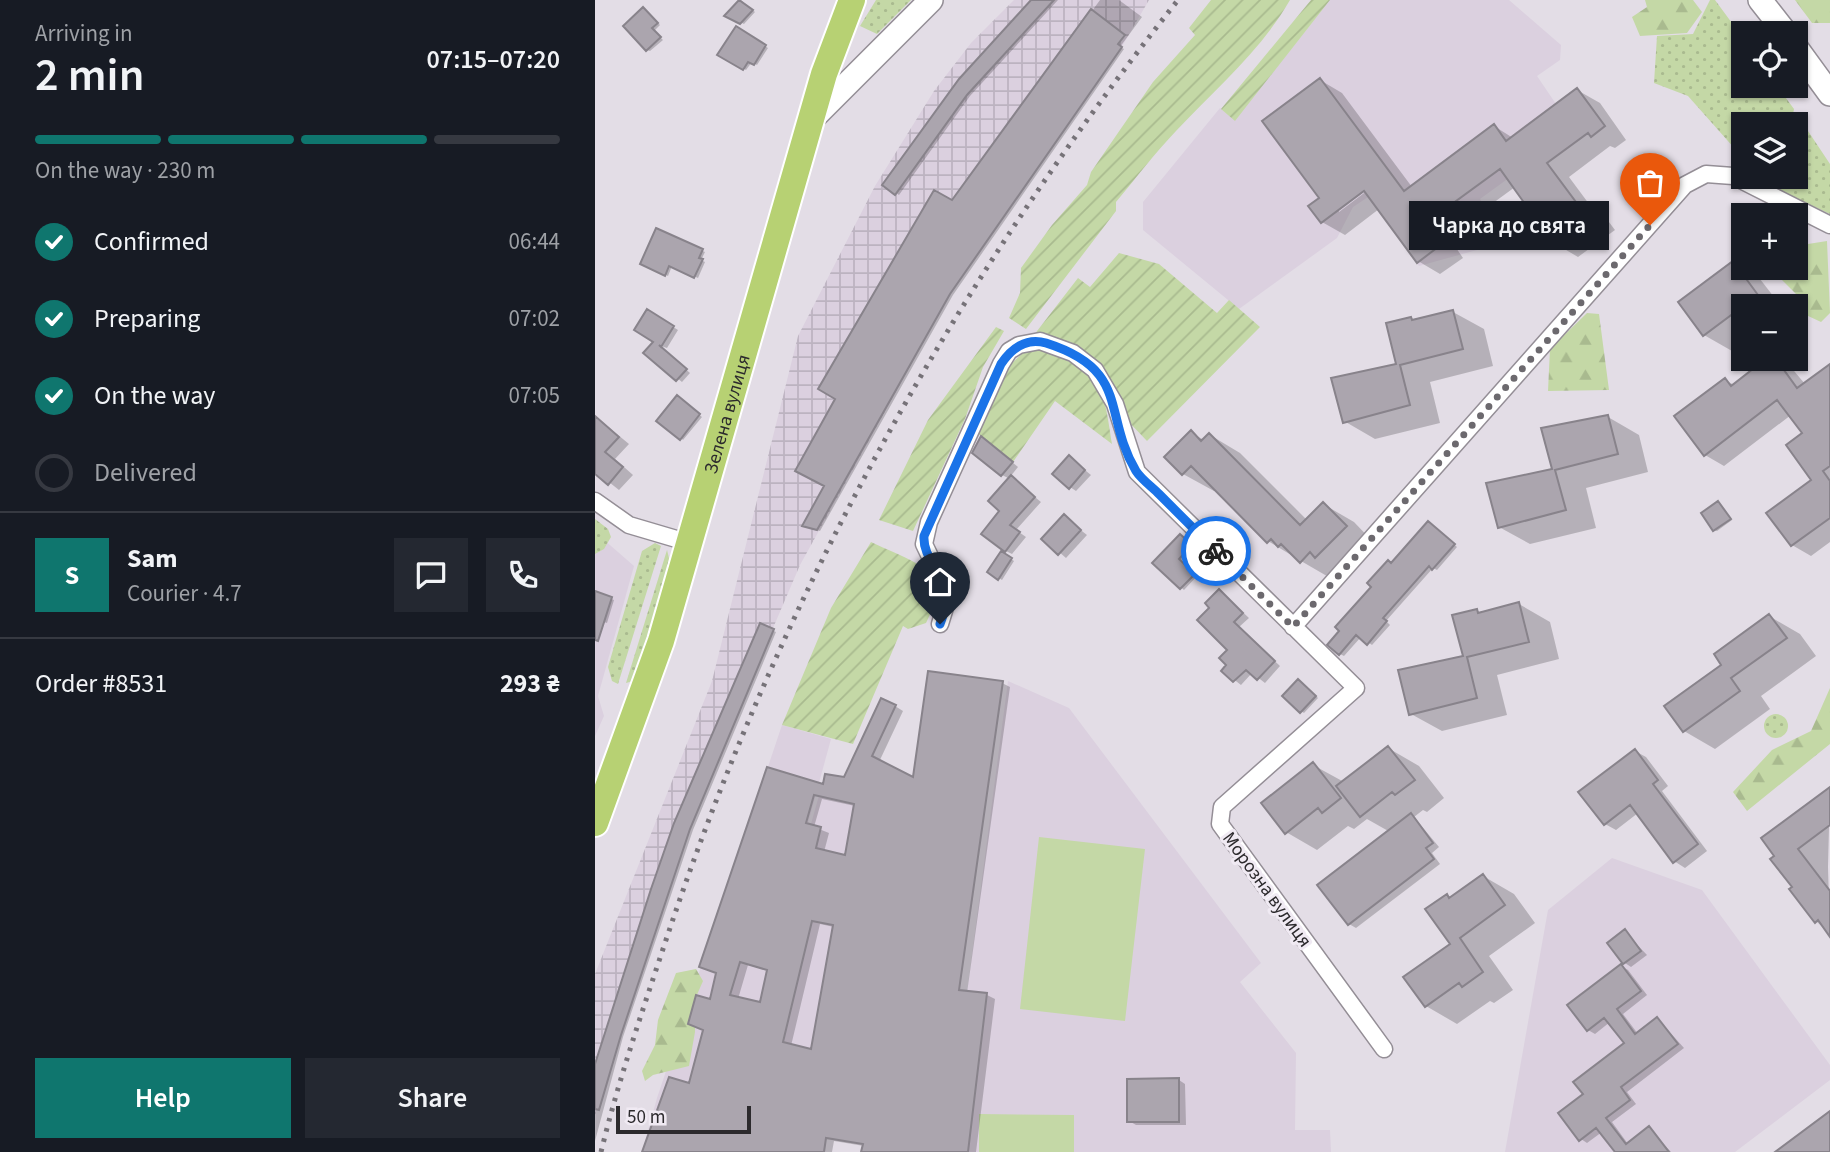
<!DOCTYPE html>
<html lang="en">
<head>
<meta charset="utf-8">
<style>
	body { margin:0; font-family:"Source Sans 3",sans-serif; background:#242831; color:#f1f3f6; height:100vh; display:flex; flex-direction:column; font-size:26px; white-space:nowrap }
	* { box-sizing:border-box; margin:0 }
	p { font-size:23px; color:#9ea1a6 }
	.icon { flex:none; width:38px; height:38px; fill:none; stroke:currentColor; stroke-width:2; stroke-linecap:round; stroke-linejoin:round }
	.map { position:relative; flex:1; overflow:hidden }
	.panel { display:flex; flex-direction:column; background:#171b24; width:595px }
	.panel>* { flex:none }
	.buttons { position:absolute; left:1136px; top:21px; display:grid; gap:14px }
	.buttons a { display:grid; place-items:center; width:77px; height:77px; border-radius:0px; background:#171b24; box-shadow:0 2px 5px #0004; font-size:35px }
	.scale { position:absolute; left:21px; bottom:18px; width:135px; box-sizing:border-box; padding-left:7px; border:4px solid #2c2a2d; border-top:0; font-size:19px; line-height:24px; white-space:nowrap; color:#2c2a2d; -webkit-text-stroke:5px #f0eaf3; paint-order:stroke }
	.pin { position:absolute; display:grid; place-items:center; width:60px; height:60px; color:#fff; margin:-72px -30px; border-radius:50% 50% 50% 0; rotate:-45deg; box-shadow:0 0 7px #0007 }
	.pin .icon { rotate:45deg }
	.courier { position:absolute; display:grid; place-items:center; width:70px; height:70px; margin:-35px; border:5px solid #1a73e8; border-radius:50%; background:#fff; color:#222; box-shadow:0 2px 9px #0007 }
	.bubble { position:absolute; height:49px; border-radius:0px; background:#171b24; box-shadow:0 2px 5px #0004; font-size:23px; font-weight:600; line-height:49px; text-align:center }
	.summary em { font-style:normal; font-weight:600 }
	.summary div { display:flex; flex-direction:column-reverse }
	.summary { display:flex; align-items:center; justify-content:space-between; height:119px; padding:0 35px }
	h1 { font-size:46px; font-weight:600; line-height:52px }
	.bar { display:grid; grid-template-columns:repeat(4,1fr); gap:10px 7px; align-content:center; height:84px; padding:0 35px }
	.bar i { height:9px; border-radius:5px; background:#363941 }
	.bar .active { background:#0f766e }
	.bar p { grid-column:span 4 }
	.line { display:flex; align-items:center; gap:18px; padding:0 35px; border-top:2px solid #363941 }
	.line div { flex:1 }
	.round { display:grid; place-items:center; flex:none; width:74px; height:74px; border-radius:0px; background:#242831 }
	ol { padding:0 35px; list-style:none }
	li { display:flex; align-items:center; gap:21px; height:77px }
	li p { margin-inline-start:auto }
	li .icon { padding:7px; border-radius:50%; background:#0f766e; color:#fff; stroke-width:4 }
	li:last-child { color:#9ea1a6 }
	li i { width:38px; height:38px; border:4px solid #363941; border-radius:50% }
	.cta { display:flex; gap:14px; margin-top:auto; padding:14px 35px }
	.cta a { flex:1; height:80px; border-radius:0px; background:#0f766e; color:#fff; font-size:28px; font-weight:600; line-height:80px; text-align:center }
	.cta a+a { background:#242831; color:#f1f3f6 }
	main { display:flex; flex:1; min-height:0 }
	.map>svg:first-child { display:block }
	.built { fill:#dbd0df }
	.industrial { fill:url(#industrial-grid) }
	.grass { fill:url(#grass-dots) }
	.forest { fill:url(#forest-firs) }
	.garden { fill:url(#garden-furrows) }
	.pitch { fill:#c4d8a6 }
	.shadow { fill:#0003; fill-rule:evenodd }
	.building { fill:#aba5ae; stroke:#88838b; stroke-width:2; fill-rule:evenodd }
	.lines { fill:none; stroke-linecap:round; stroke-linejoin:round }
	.street-casing { stroke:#948e96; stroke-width:19 }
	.secondary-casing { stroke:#948e96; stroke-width:26 }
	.primary-casing { stroke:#fff; stroke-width:30 }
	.street { stroke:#fff; stroke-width:16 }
	.secondary { stroke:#fff; stroke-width:23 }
	.primary { stroke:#b7d173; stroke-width:26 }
	.rail { stroke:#767278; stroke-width:5; stroke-dasharray:3.5 7; stroke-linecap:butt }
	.done { stroke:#6c696e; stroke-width:7; stroke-dasharray:0 12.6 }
	.route { stroke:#1a73e8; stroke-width:9 }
	.labels { text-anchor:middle; stroke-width:6; stroke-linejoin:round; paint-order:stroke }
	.street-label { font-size:19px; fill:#2c2a2d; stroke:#f0eaf3 }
</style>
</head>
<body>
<main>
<section class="panel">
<div class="summary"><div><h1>2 min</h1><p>Arriving in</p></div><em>07:15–07:20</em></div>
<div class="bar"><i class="active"></i><i class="active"></i><i class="active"></i><i></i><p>On the way · 230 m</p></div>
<ol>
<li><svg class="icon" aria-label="check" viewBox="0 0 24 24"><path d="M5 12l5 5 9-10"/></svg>Confirmed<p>06:44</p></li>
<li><svg class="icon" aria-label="check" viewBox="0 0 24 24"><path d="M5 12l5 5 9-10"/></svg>Preparing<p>07:02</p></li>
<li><svg class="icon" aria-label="check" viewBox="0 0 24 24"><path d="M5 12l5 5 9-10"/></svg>On the way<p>07:05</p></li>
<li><i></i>Delivered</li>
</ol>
<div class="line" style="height:126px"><b class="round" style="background:#0f766e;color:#fff">S</b><div><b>Sam</b><p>Courier · 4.7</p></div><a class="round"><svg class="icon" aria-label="chat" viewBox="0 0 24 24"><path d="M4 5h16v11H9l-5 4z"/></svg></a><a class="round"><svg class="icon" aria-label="phone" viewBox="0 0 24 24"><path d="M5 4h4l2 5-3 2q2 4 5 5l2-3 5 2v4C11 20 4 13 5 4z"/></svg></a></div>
<div class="line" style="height:91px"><div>Order #8531</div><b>293 ₴</b></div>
<div class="cta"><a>Help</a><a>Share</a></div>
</section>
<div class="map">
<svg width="1235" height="1152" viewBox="0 0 1235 1152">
	<defs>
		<pattern id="industrial-grid" width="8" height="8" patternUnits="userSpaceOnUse" patternTransform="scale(1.75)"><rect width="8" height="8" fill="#dbd0df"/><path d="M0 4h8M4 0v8" fill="none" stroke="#bcb3c0"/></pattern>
		<pattern id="grass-dots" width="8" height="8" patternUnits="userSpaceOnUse" patternTransform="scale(1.75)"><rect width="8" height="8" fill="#c4d8a6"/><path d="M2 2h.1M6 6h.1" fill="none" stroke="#a9ba8f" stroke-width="1.8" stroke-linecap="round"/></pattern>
		<pattern id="forest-firs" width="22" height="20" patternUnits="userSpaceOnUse" patternTransform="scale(1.75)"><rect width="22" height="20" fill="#c4d8a6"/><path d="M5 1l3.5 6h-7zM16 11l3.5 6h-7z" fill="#a9ba8f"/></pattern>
		<pattern id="garden-furrows" width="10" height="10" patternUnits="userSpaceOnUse" patternTransform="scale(1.75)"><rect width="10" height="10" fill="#c4d8a6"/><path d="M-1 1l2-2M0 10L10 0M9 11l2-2" fill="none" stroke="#a9ba8f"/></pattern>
	</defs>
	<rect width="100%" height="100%" fill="#e3dde6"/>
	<!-- built -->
	<path class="built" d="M735,0H914L966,45L965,60L942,76L961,104L911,141L919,158L918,175L885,199L911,242L824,266L773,197L758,207L742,238L644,309L548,230V202L625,108L640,120Z
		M0,532L39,566L3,696L9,716L0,736Z
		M413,681L474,708L666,963L645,982L701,1053L700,1130H735L736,1152H351Z
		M187,725L236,739L123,1152H47L62,1098Z
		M230,774L291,786L225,1152H124Z
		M1017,858L1107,890L1235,1065V1080L1140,1152H910L953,910Z"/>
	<!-- industrial -->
	<path class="industrial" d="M419,0H554L525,50L355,294L205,565L91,831L16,1050L0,1116V974L117,681L203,336L280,186L339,91L376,43Z"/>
	<!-- grass -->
	<path class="grass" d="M281,0H316L282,34L265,26Z
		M1115,0H1120L1148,38V86H1182L1199,109L1196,124H1148V158L1093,96L1059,83L1062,36L1098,34Z
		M1213,131L1235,164V214L1168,183L1176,177H1200L1201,154Z
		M0,519L13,529L16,537L9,549L0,554Z
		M60,543L66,546L23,684L17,681L13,667L47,551Z
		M72,550L76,566L38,681L31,683Z
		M1169 726a12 12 0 1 1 24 0a12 12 0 1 1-24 0Z"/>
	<!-- forest -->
	<path class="forest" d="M1050,0H1098L1107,12L1092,33L1045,36L1037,17L1052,7Z
		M1200,0H1235V23H1217Z
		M1201,236L1213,244L1232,241L1235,313L1226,322L1211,315L1203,296L1175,268H1200Z
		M992,313L1004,314L1014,390L953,391L955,349Z
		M1235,688V744L1152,811L1138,792L1177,750L1216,731Z
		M101,969L108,981L101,997L100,1032L94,1066L58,1075L50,1081L47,1071L60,1045L63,1020L81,973Z"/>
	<!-- garden -->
	<path class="garden" d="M616,0H695C665,52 621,88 581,131C560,153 541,178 521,202V211L431,329L414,318L425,293L426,268L457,225L492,185L496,172L558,82L600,35L594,28Z
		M716,0H735L640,121L626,109Z
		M524,253L564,264L622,313L634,300L665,327L552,441L531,419L510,372L439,335L483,278L495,287Z
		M401,327L409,331L388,367L370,419L318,531L284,520L333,420Z
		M445,349C507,371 508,383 517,444L460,401L418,462L382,433L417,363L429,352Z
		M276,542C317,562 359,568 331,623L313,629L308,626L258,744L187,725L236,608Z"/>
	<!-- pitch -->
	<path class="pitch" d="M444,837L550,849L530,1021L425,1009Z
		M384,1114L479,1115V1152H384Z"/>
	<!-- shadow -->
	<path class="shadow" d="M146,0L160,12L149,24L132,15Z
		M438,0H463L375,96L304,195L290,185Z
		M505,0H524L547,17L525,47L529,49L358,295L225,531L211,527L357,202Z
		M51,11L65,25L59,31L68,40L55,51L52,50Z
		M141,28L173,48L162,65L157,62L151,70L125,54Z
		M725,80L747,93L817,187L899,126L918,138L982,90L1005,103L1031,140L1020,148L1015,146L974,177L1000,212L1011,218L1020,230L983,257L961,244L920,187L853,236L868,258L845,274L823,261L784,209L750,235L727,222ZM775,184L777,187L744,212V208Z
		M62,230L110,252L106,260L110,262L103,278L77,266L73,276L47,263Z
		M1138,263L1165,279L1186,306H1148V343L1137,351L1109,335L1085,303Z
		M53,311L83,330L72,348L63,345L95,373L87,382L51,353L61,341Z
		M858,312L889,329L898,366L835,382L845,423L780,439L749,421L804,365L793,324Z
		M1159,359H1189L1210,384L1235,366V542L1216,556L1197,545L1218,481L1209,434L1196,415L1129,466L1110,455L1130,380L1139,385L1161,369L1156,361Z
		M85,399L107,417L88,440L86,438Z
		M0,416L34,444L20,459L38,475L24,490L0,471Z
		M1013,417L1044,435L1053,472L991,488L1001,528L935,544L904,527Z
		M596,433L609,440L615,435L645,453L712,520L728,504L759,522L781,545L737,579L706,561L673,541L622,489L619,491L588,474Z
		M393,442L423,467L415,477L446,502L421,530L431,537L417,554L411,551L406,511L415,479L407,475Z
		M474,457L496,475L481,491L475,487Z
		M1123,503L1137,520L1122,531L1119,530Z
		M469,517L492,535L471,558L449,539Z
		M838,525L862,547L842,570L838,568L791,621L795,625L777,645L766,637L749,656L745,654L779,587Z
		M588,537L599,547L586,561L602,576L589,590L560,563Z
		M407,553L419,561L407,580L394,572Z
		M625,591L654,618L644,627L685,666L670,683L657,673L646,685L628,671L634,665V650L617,608Z
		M0,593L19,600L12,623L0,619Z
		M924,604L955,622L964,659L902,675L912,715L847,731L816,714L870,658L859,617Z
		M1174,616L1205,634L1221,656L1166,696L1175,709L1120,749L1089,731L1071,706L1128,665Z
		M166,625L181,632L98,830L28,1037L0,1141V1073Z
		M706,682L723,698L709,713L706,711Z
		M407,683L415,687L372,993L392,995L400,999L381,1152H268L269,1146L239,1141L237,1152H49L95,1086L123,974L106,967L173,769L229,786L250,779L300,706L308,711L284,762L320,779ZM227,799L260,806L251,857L229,852L234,833L219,827ZM225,924L239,927L218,1051L196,1046ZM153,965L174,971L166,1004L143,999Z
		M793,748L824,766L849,798L832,812L828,810L819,817L844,847L837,853L845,864L761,928L754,924L795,832L772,819L759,829L753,826L722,850L691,832L718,765L749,782Z
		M1040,751L1051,757L1073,786L1067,791L1112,851L1090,868L1079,861L1043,813L1021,830L1010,824Z
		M1235,789L1233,867L1235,934L1221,921L1169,839Z
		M888,876L919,894L940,923L894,956L918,990L899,1003L895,1001L862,1024L831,1006L857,944L852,896L856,898Z
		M1030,932L1052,955L1036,967L1030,963Z
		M1026,966L1033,970L1052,995L1028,1014L1043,1034L1063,1019L1089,1048L1032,1092L1041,1104L1017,1122L1033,1144L1054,1128L1076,1152H1022L1007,1132L992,1143L986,1139L990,1094L1031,1044L1015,1022L1000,1034L993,1030Z
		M584,1080L590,1084L591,1125H541L534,1121Z"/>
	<!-- building -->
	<path class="building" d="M144,0L158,10L145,24L129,16Z
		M436,0H459L372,95L300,195L287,185L364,79Z
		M48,7L63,23L57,28L66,37L51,51L28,26Z
		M496,9L530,35L523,44L527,47L355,294L222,530L207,526L229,486L200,471L240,399L223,389L339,190L357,200Z
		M141,26L171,45L159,65L153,62L148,70L122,55Z
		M725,78L809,191L899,124L911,141L982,88L1010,126L996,137L993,133L952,163L984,206L988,203L998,217L960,246L905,169L831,223L847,244L822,263L769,191L726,223L713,206L724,198L667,121Z
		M61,228L108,249L104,258L108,259L99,278L74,266L70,276L45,264Z
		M1138,261L1163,295L1108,336L1083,302Z
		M52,309L79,326L66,347L64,345L92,369L81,381L48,353L58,342L39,330Z
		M858,310L868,349L805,365L815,405L748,423L736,378L801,364L791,323L816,317L817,320Z
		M1151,359H1181L1202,388L1235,364V466L1228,471L1235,481V518L1196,546L1171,513L1216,480L1191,445L1207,433L1182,400L1109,456L1079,416L1130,378L1136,386L1159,368Z
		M82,395L105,414L85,440L61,421Z
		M1013,415L1023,454L960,470L971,510L903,528L891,483L957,469L946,428Z
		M0,416L24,437L10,452L28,467L13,485L0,474Z
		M596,430L606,441L614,433L705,525L728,502L752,526L720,558L715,552L705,563L686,544L683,547L676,539L672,543L596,466L587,475L569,457Z
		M386,436L418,462L406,476L377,453Z
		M474,455L490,470L474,489L457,474Z
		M416,475L440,497L415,525L425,532L410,552L386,534L404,511L393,501Z
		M1123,501L1136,519L1118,531L1106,513Z
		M469,514L486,530L463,555L446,539Z
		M833,521L860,544L837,570L834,566L788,618L792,621L772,645L761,635L744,655L732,645L744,631L740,627L776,587L772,583L793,560L796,563Z
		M585,534L597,545L584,559L600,574L585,589L557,563Z
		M406,551L417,558L403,580L392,572Z
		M624,589L648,613L639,622L680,661L662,680L651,670L638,682L626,671L631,665L624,658L632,650L602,620L614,608L610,603Z
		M0,591L17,597L3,641L0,640Z
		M924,602L934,642L872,657L882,698L814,715L803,670L868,656L857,615L882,609L883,613Z
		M1174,614L1192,638L1136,678L1145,691L1088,732L1069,706L1126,665L1119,654Z
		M165,623L179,629L95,829L26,1035L4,1110L0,1109V1064L56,889L79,823Z
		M333,671L408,681L364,990L392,993L373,1152H266L268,1144L231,1138L229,1152H47L74,1077L94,1083L108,1030L93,1024L101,995L115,999L121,973L104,967L172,767L228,784L230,774L249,777L286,698L301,705L277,756L318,777ZM219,795L259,804L250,855L221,848L226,827L211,823ZM217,921L238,925L216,1049L188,1042ZM145,962L172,970L165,1002L135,995Z
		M703,679L721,696L705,713L687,696Z
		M793,746L820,780L800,795L797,792L765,817L741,786Z
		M1040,749L1063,780L1058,784L1103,844L1078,863L1035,805L1009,825L983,792Z
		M718,762L746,798L727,813L723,808L690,834L666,803Z
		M1235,787V825L1203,849L1235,891V937L1223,920L1220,923L1194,889L1197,887L1175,859L1179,856L1166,838Z
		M816,813L838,843L831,848L839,859L753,925L722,885Z
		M888,874L910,905L865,938L888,972L867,987L864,983L830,1007L808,977L855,944L830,909L852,894L854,898Z
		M1030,929L1046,951L1028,964L1012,943Z
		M1026,964L1046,991L1022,1009L1040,1034L1062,1017L1083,1044L1026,1087L1035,1100L1011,1118L1031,1144L1054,1126L1074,1152H1020L1001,1128L984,1141L963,1113L988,1094L978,1082L1029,1043L1009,1018L992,1031L972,1005Z
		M584,1078V1122H532V1079Z
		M1235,1111V1152H1180Z"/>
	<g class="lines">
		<defs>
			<path id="street" d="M0,501L34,525L95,543
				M345,624L352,601L351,590L329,544L334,522L406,364L414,351L424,345L445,341L478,353L500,370L520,404L542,472L761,688L627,807L625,824L789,1049
				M698,627L1090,185L1111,174L1138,176L1235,225"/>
			<path id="secondary" d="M1165,0L1191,33
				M1200,46L1235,94
				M219,117L336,0"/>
			<g id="primary">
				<path id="s1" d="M0,823L66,641L229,74L257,0"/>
			</g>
		</defs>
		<!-- street casing -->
		<use href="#street" class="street-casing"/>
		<!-- secondary casing -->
		<use href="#secondary" class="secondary-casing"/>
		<!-- primary casing -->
		<use href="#primary" class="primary-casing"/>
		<!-- street -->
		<use href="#street" class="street"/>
		<!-- secondary -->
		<use href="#secondary" class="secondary"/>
		<!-- primary -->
		<use href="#primary" class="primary"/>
		<!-- rail -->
		<path class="rail" d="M6,1152C23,1082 46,1015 69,946C183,601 357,285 583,0"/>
	</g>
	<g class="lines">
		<!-- done -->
		<path class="done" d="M621,551L698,627L1055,225"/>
		<!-- route -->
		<path class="route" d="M345,624C366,572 327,568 329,536L406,364C416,349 431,337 451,343C536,370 507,414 541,471C546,479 557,487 564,494C583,513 602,532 621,551"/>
	</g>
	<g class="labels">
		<!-- street labels -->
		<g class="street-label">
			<text dy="7" stroke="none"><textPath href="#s1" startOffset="430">Зелена вулиця</textPath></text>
			<text transform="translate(673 889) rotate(54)" y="7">Морозна вулиця</text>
		</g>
	</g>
</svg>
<div class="buttons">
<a><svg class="icon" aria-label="locate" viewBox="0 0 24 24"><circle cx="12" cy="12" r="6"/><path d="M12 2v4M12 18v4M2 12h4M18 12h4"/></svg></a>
<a><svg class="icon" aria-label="layers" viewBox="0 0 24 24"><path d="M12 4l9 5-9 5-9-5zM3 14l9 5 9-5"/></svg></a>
<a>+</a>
<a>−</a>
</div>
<div class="scale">50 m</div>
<div class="pin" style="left:1055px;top:225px;background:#ea580c"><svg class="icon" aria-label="bag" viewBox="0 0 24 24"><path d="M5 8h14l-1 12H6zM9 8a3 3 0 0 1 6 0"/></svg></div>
<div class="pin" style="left:345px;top:624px;background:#1f2937"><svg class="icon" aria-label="home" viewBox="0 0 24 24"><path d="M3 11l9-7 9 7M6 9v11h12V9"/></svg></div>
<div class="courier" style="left:621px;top:551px"><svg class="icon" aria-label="bike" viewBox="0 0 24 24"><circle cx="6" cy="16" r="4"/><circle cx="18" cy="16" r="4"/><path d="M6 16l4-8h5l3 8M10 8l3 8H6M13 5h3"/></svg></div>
<div class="bubble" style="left:814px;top:201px;width:200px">Чарка до свята</div>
</div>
</main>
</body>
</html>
